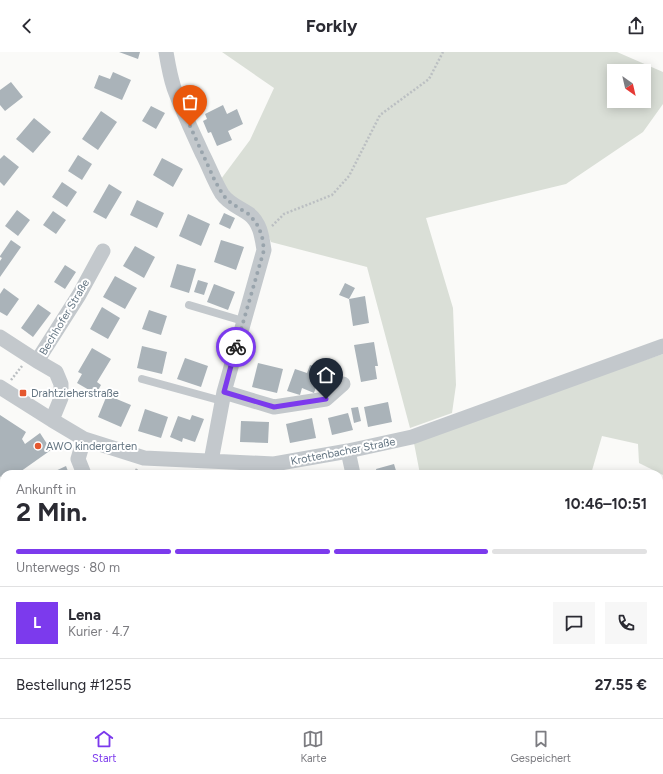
<!DOCTYPE html>
<html lang="de">
<head>
<meta charset="utf-8">
<style>
	body { margin:0; font-family:Figtree,sans-serif; background:#f7f7f7; color:#2b2b33; height:100vh; display:flex; flex-direction:column; font-size:15px; white-space:nowrap }
	* { box-sizing:border-box; margin:0 }
	p { font-size:13px; color:#7c7c81 }
	.icon { flex:none; width:22px; height:22px; fill:none; stroke:currentColor; stroke-width:2; stroke-linecap:round; stroke-linejoin:round }
	.map { position:relative; flex:1; overflow:hidden }
	.sheet { position:absolute; left:0px; top:418px; width:663px; height:248px; display:flex; flex-direction:column; background:#fff; border-radius:12px 12px 0 0; box-shadow:0 2px 10px #0003 }
	.sheet>* { flex:none }
	.needle { width:26px; rotate:146deg }
	.buttons { position:absolute; left:607px; top:12px; display:grid; gap:8px }
	.buttons a { display:grid; place-items:center; width:44px; height:44px; border-radius:0px; background:#fff; box-shadow:0 2px 10px #0003; font-size:20px }
	.pin { position:absolute; display:grid; place-items:center; width:34px; height:34px; color:#fff; margin:-41px -17px; border-radius:50% 50% 50% 0; rotate:-45deg; box-shadow:0 0 4px #0007 }
	.pin .icon { rotate:45deg }
	.courier { position:absolute; display:grid; place-items:center; width:40px; height:40px; margin:-20px; border:3px solid #7c3aed; border-radius:50%; background:#fff; color:#222; box-shadow:0 1px 5px #0007 }
	.summary em { font-style:normal; font-weight:700 }
	.summary div { display:flex; flex-direction:column-reverse }
	.summary { display:flex; align-items:center; justify-content:space-between; height:68px; padding:0 16px }
	h1 { font-size:26px; font-weight:700; line-height:30px }
	.bar { display:grid; grid-template-columns:repeat(4,1fr); gap:6px 4px; align-content:center; height:48px; padding:0 16px }
	.bar i { height:5px; border-radius:3px; background:#e1e1e2 }
	.bar .selected { background:#7c3aed }
	.bar p { grid-column:span 4 }
	.line { display:flex; align-items:center; gap:10px; padding:0 16px; border-top:1px solid #e1e1e2 }
	.line div { flex:1 }
	.round { display:grid; place-items:center; flex:none; width:42px; height:42px; border-radius:0px; background:#f7f7f7 }
	header { display:flex; justify-content:space-between; align-items:center; height:52px; padding:0 16px; background:#fff; font-size:18px; font-weight:700 }
	.tab-bar { display:flex; justify-content:space-around; align-items:center; height:56px; border-top:1px solid #e1e1e2; background:#fff; font-size:11px; color:#7c7c81 }
	.tab-bar a { display:grid; justify-items:center; gap:2px }
	.tab-bar .selected { color:#7c3aed }
	.map>svg:first-child { display:block }
	.green { fill:#dadfd7; fill-rule:evenodd }
	.water { fill:#bbc7cb }
	.building { fill:#aab3b9 }
	.lines { fill:none; stroke-linecap:round; stroke-linejoin:round }
	.path { stroke:#bbbfc2; stroke-width:2.5; stroke-dasharray:2 2; stroke-linecap:butt }
	.service { stroke:#c3c8cc; stroke-width:8 }
	.minor { stroke:#c3c8cc; stroke-width:15 }
	.done { stroke:#99a4ac; stroke-width:4; stroke-dasharray:0 7.2 }
	.route { stroke:#7c3aed; stroke-width:5 }
	.poi-dot { fill:#e4572e; stroke:#fff; stroke-width:1.5 }
	.labels { text-anchor:middle; stroke-width:4; stroke-linejoin:round; paint-order:stroke }
	.street-label { font-size:11px; fill:#657683; stroke:#fff }
	.poi-label { font-size:11px; fill:#657683; stroke:#fff; text-anchor:start }
</style>
</head>
<body>
<header><svg class="icon" aria-label="back" viewBox="0 0 24 24"><path d="M15 5l-7 7 7 7"/></svg>Forkly<svg class="icon" aria-label="share" viewBox="0 0 24 24"><path d="M12 15V3M7 8l5-5 5 5M5 13v7h14v-7"/></svg></header>
<div class="map">
<svg width="663" height="666" viewBox="0 0 663 666">
	<rect width="100%" height="100%" fill="#fafaf8"/>
	<!-- green -->
	<path class="green" d="M222,0H617L663,20V52L643,80L566,132L426,166L453,256L456,333L452,361L410,376L367,215L271,190L264,173L228,144L221,127L250,88L274,36ZM614,19H644V49H614Z
		M663,302V423L639,411L638,392L602,384L591,422H420L413,386Z
		M0,428L4,434V489L0,491Z
		M0,573L4,574V607L0,605Z
		M97,662H133L136,666H100Z
		M229,662H276L280,666H230Z"/>
	<!-- water -->
	<path class="water" d="M0,605L4,607V662H97L100,666H0Z"/>
	<!-- building -->
	<path class="building" d="M119,0H140L138,7Z
		M113,20L131,28L122,48L94,36L99,23L110,27Z
		M11,30L23,45L5,59L0,53V38Z
		M223,53L227,62L237,57L243,72L228,79L232,88L217,94L211,80L208,81L203,69L207,67L205,62Z
		M151,54L165,61L156,77L142,69Z
		M101,59L117,70L98,98L82,87Z
		M34,66L51,80L33,101L16,87Z
		M4,103L19,115L4,134L0,130V107Z
		M78,103L92,112L82,128L68,119Z
		M162,106L183,117L173,135L153,123Z
		M62,130L77,140L67,155L52,145Z
		M109,132L122,140L106,167L93,160Z
		M137,148L164,161L157,176L130,163Z
		M17,158L30,168L18,184L5,174Z
		M53,159L66,168L56,182L43,173Z
		M224,161L235,166L230,177L219,172Z
		M188,162L210,172L201,194L179,184Z
		M11,188L21,195L0,225V209L2,206L0,205V204Z
		M221,188L244,195L236,218L214,210Z
		M135,194L155,205L144,226L123,214Z
		M177,212L196,217L189,241L170,235Z
		M65,213L76,220L65,237L54,230Z
		M115,224L137,236L125,257L103,245Z
		M198,228L208,231L204,243L194,240Z
		M345,231L355,236L349,247L365,244L369,271L353,274L349,247L339,243Z
		M214,232L235,240L228,258L207,250Z
		M4,236L19,247L7,264L0,260V242Z
		M38,252L51,261L33,285L21,276Z
		M102,255L120,266L108,287L90,277Z
		M149,258L167,264L161,283L142,277Z
		M374,290L378,314H375L377,327L361,330L354,293Z
		M142,294L167,300L162,322L137,316Z
		M92,296L111,307L97,330L101,333L96,342L77,331L82,322L78,320Z
		M185,306L208,314L201,335L177,327Z
		M258,311L283,317L277,341L252,335Z
		M310,313L322,317L314,341L302,336L300,343L287,339L295,317L307,321Z
		M107,343L131,353L121,375L98,365Z
		M388,350L392,370L368,375L364,355Z
		M358,355L361,369L354,371L351,356Z
		M145,357L168,365L161,386L138,379Z
		M348,361L353,378L332,383L328,366Z
		M0,363L26,380L22,387L25,392L40,381L51,398L17,422H4V429L0,424Z
		M192,363L204,367L195,390L183,386L182,390L170,385L178,364L190,368Z
		M312,366L316,386L290,391L286,372Z
		M241,369L269,370L268,391L240,390Z
		M394,412L397,422H377L376,417Z
		M66,414L69,422H49Z
		M0,526L4,528V545L0,543Z
		M178,662H195L197,666H181Z
		M380,662H388L389,666H371V664Z
		M429,662H452V666H430Z"/>
	<g class="lines">
		<!-- path -->
		<path class="path" d="M272,174L284,162L332,143L349,124L380,63L429,27L443,0
			M11,328L22,314
			M134,422L137,417
			M257,662L260,666
			M543,662L548,666"/>
		<!-- service -->
		<path class="service" d="M189,253L243,269
			M142,327L222,349"/>
		<!-- minor -->
		<path class="minor" d="M166,0C168,12 170,24 174,36C182,58 192,79 202,101C209,114 214,129 222,142C229,152 239,155 249,162C260,170 262,185 264,198L224,340L211,409
			M0,285L37,309
			M0,335L52,368L84,387L144,406L274,412L348,399L412,385L663,294
			M224,340L274,355L326,347L343,332
			M52,368L61,346V332L56,320L37,309L79,243L103,199
			M348,399L353,422
			M84,422L78,407L84,387
			M0,514L4,515
			M217,662L219,666
			M408,662V666"/>
	</g>
	<g class="lines">
		<!-- done -->
		<path class="done" d="M190,74L215,129L223,143L231,151L250,163L258,174L262,184L264,198L236,295"/>
		<!-- route -->
		<path class="route" d="M236,295L224,340L274,355L326,347"/>
	</g>
	<!-- markers -->
	<g class="poi-dot">
		<rect x="19" y="337" width="8" height="8" rx="2"/>
		<circle cx="38" cy="394" r="4"/>
	</g>
	<g class="labels">
		<!-- street labels -->
		<g class="street-label">
			<text transform="translate(64 265) rotate(-59)" y="4">Bechhofer Straße</text>
			<text transform="translate(343 399) rotate(-11)" y="4">Krottenbacher Straße</text>
		</g>
		<!-- poi labels -->
		<g class="poi-label">
			<text x="31" y="345">Drahtzieherstraße</text>
			<text x="46" y="398">AWO kindergarten</text>
		</g>
	</g>
</svg>
<div class="buttons">
<a><svg class="needle" viewBox="-14 -14 28 28"><path d="M0-13l5 13h-10z" fill="#e53935"/><path d="M0 13l5-13h-10z" fill="#7c7c81"/></svg></a>
</div>
<div class="pin" style="left:190px;top:74px;background:#ea580c"><svg class="icon" aria-label="bag" viewBox="0 0 24 24"><path d="M5 8h14l-1 12H6zM9 8a3 3 0 0 1 6 0"/></svg></div>
<div class="pin" style="left:326px;top:347px;background:#1f2937"><svg class="icon" aria-label="home" viewBox="0 0 24 24"><path d="M3 11l9-7 9 7M6 9v11h12V9"/></svg></div>
<div class="courier" style="left:236px;top:295px"><svg class="icon" aria-label="bike" viewBox="0 0 24 24"><circle cx="6" cy="16" r="4"/><circle cx="18" cy="16" r="4"/><path d="M6 16l4-8h5l3 8M10 8l3 8H6M13 5h3"/></svg></div>
<section class="sheet">
<div class="summary"><div><h1>2 Min.</h1><p>Ankunft in</p></div><em>10:46–10:51</em></div>
<div class="bar"><i class="selected"></i><i class="selected"></i><i class="selected"></i><i></i><p>Unterwegs · 80 m</p></div>
<div class="line" style="height:72px"><b class="round" style="background:#7c3aed;color:#fff">L</b><div><b>Lena</b><p>Kurier · 4.7</p></div><a class="round"><svg class="icon" aria-label="chat" viewBox="0 0 24 24"><path d="M4 5h16v11H9l-5 4z"/></svg></a><a class="round"><svg class="icon" aria-label="phone" viewBox="0 0 24 24"><path d="M5 4h4l2 5-3 2q2 4 5 5l2-3 5 2v4C11 20 4 13 5 4z"/></svg></a></div>
<div class="line" style="height:52px"><div>Bestellung #1255</div><b>27.55 €</b></div>
</section>
</div>
<nav class="tab-bar">
<a class="selected"><svg class="icon" aria-label="home" viewBox="0 0 24 24"><path d="M3 11l9-7 9 7M6 9v11h12V9"/></svg>Start</a>
<a><svg class="icon" aria-label="map" viewBox="0 0 24 24"><path d="M3 6l6-2 6 2 6-2v14l-6 2-6-2-6 2zM9 4v14M15 6v14"/></svg>Karte</a>
<a><svg class="icon" aria-label="saved" viewBox="0 0 24 24"><path d="M7 4h10v16l-5-4-5 4z"/></svg>Gespeichert</a>
</nav>
</body>
</html>
